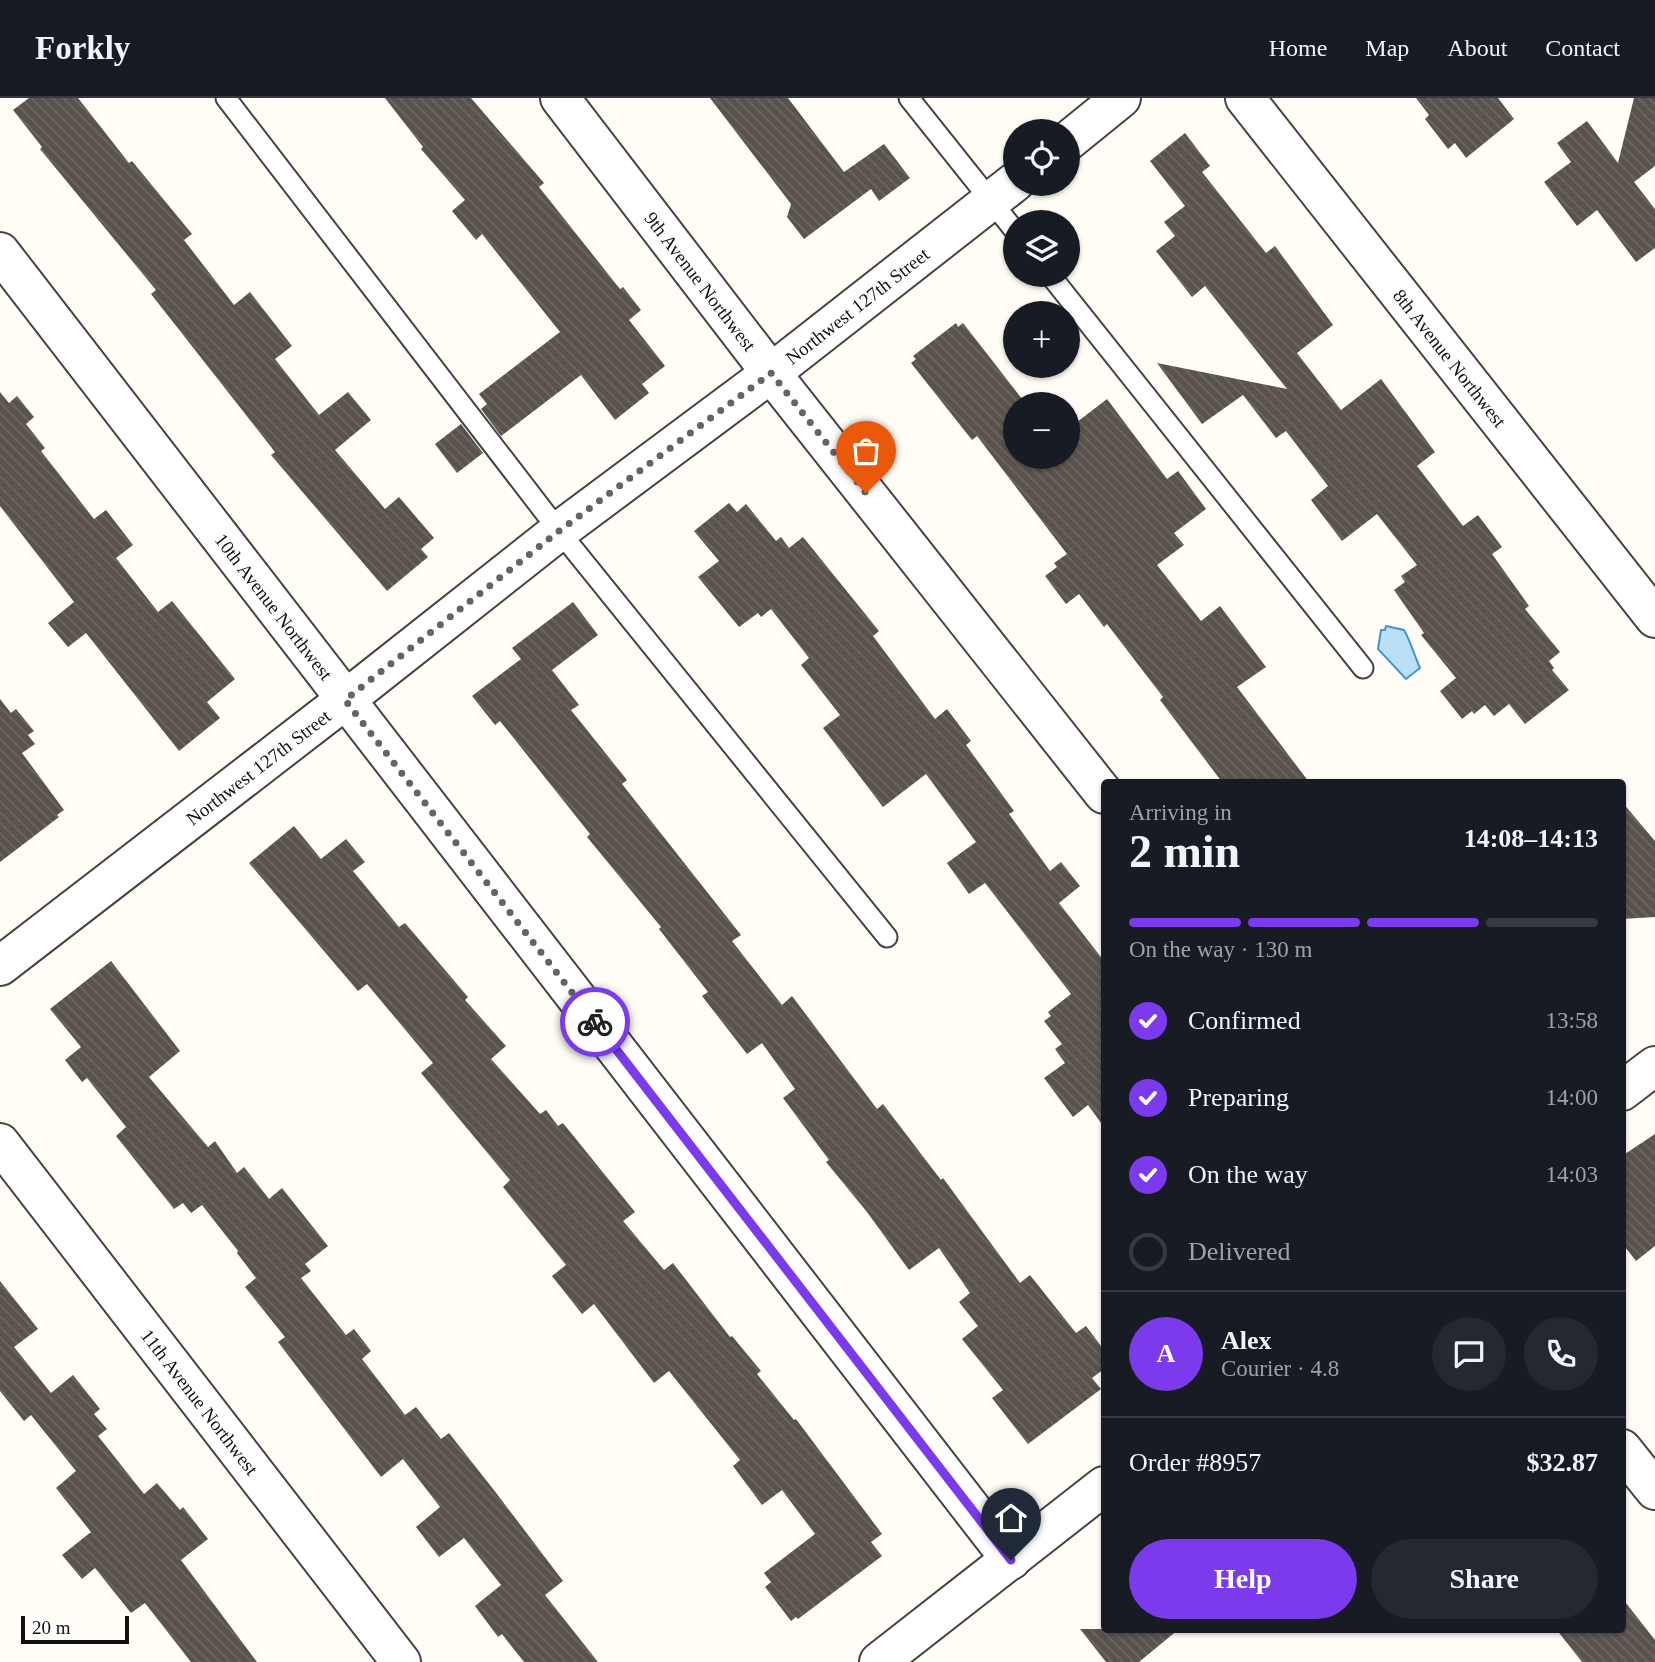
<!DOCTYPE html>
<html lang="en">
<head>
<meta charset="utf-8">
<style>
	body { margin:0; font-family:Georgia,serif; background:#242831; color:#f1f3f6; height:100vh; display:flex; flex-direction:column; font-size:26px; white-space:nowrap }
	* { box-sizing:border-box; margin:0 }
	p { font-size:23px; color:#9ea1a6 }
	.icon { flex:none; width:38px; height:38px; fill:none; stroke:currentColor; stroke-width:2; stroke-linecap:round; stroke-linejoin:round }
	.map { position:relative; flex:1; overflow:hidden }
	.side { position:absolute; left:1101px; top:681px; width:525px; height:854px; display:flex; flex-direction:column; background:#171b24; border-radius:7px; box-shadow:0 2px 5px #0004 }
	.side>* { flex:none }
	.tools { position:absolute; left:1003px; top:21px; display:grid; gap:14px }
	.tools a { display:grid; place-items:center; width:77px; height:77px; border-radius:50%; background:#171b24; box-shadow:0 2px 5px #0004; font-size:35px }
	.scale { position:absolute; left:21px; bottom:18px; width:108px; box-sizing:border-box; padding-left:7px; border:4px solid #111; border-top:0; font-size:19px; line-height:24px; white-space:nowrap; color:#111; -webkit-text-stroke:5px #fff; paint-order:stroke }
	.pin { position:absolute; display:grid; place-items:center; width:60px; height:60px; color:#fff; margin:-72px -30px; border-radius:50% 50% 50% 0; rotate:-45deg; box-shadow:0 0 7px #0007 }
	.pin .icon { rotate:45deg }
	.courier { position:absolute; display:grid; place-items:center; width:70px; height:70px; margin:-35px; border:5px solid #7c3aed; border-radius:50%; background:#fff; color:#222; box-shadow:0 2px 9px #0007 }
	.head em { font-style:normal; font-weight:700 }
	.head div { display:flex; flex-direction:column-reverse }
	.head { display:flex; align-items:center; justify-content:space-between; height:119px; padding:0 28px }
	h1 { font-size:46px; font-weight:700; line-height:52px }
	.bar { display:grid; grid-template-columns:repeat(4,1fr); gap:10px 7px; align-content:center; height:84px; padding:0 28px }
	.bar i { height:9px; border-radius:5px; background:#363941 }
	.bar .active { background:#7c3aed }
	.bar p { grid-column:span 4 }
	.line { display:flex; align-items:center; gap:18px; padding:0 28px; border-top:2px solid #363941 }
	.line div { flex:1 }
	.round { display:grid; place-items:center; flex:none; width:74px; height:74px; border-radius:37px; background:#242831 }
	ol { padding:0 28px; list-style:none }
	li { display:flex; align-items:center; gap:21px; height:77px }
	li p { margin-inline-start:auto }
	li .icon { padding:7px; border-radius:50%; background:#7c3aed; color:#fff; stroke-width:4 }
	li:last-child { color:#9ea1a6 }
	li i { width:38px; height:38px; border:4px solid #363941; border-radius:50% }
	.button { display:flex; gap:14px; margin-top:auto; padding:14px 28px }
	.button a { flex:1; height:80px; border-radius:42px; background:#7c3aed; color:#fff; font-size:28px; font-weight:700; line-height:80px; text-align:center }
	.button a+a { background:#242831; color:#f1f3f6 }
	header { display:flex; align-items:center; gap:42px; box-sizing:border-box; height:98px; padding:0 35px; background:#171b24; border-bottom:2px solid #363941 }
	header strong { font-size:33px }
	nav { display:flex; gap:38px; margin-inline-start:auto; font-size:24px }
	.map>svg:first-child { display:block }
	.water { fill:#b9e0f7; stroke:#3f96cf; stroke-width:2 }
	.building { fill:url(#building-back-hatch) }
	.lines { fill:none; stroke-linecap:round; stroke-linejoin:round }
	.lane-casing { stroke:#444; stroke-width:23 }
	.street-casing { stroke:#444; stroke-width:42 }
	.lane { stroke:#fff; stroke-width:19 }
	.street { stroke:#fff; stroke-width:38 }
	.done { stroke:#646461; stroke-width:7; stroke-dasharray:0 12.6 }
	.route { stroke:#7c3aed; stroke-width:9 }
	.labels { text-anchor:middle; stroke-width:7; stroke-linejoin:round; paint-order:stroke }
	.street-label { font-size:19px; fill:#111; stroke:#fff }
</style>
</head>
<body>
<header>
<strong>Forkly</strong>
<nav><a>Home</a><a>Map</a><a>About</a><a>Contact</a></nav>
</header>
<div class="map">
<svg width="1655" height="1564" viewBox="0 0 1655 1564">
	<defs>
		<pattern id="building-back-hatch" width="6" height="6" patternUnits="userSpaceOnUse" patternTransform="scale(1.75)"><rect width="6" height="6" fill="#5a524d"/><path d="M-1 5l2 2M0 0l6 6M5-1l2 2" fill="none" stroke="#6d6662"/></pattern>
	</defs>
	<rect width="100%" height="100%" fill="#fffdf5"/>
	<!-- water -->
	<path class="water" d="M1386,528L1404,532C1411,544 1414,557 1420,570L1406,581L1378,551L1381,532H1385Z"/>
	<!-- building -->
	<path class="building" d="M29,0H78L129,65L132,63L192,136L184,142L234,207L250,194L292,248L275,261L319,317L348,294L371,322L335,352L385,411L399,399L434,440L421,451L428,459L387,493L271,357L275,354L151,196L156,192L40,51L42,49L13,12Z
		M385,0H471L544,85L539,89L620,191L623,189L641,212L629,222L665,268L642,286L649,295L615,322L581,277L501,338L481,311L487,306L479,296L560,234L482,136L476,142L452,113L465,102L421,51L423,49Z
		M710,0H788L844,74L884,46L910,80L879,103L871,91L804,141L787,119L791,106Z
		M1416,0H1498L1514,21L1466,60L1455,45L1448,51L1425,21L1429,17Z
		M1634,0H1655V68L1634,84L1655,111V150L1636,164L1597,112L1577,128L1544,84L1571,64L1557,45L1587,23L1618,65Z
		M1185,35L1210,68L1202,74L1266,155L1275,148L1333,227L1297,255L1341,312L1381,281L1435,354L1417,368L1463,428L1478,417L1502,449L1492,456L1529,508L1525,511L1560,554L1549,563L1554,570L1552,572L1569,592L1525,626L1509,606L1494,618L1485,607L1474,616L1472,613L1462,621L1440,593L1456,580L1421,537L1424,535L1394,492L1405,484L1401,478L1417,467L1377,416L1342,443L1311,402L1328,388L1286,333L1276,340L1243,297L1202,326L1157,265L1287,291L1205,188L1192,199L1156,153L1175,138L1164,124L1185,108L1150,63Z
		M956,225L958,229L963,225L1026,306H1015V359H1068V331L1107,301L1167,381L1178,373L1206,411L1174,435L1184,447L1157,467L1201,523L1220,508L1266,569L1237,589L1309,684H1222L1160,602L1163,599L1107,526L1104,529L1079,496L1066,506L1045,478L1057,469L1054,465L1067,456L977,338L972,342L911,265L916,261L913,258Z
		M0,294L9,305L17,298L34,319L26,326L45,350L41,353L94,421L106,412L133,447L116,460L158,514L172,503L235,581L207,604L220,620L179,653L86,535L68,549L48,525L74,504L0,408Z
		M461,326L483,355L457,375L435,346Z
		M729,405L737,414L746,406L776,443L781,439L789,450L803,439L879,533L873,538L935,621L947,611L971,643L966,647L1014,713L1009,716L1050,773L1061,764L1080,788L1059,805L1104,863V1029L1088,1007L1073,1019L1044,980L1065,965L1055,951L1062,946L1044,923L1051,918L1048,914L1071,896L985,785L969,796L947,765L976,744L926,676L883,709L823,630L840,617L801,567L809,560L771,511L761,519L758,515L739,529L698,479L719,463L694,433Z
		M573,504L598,537L552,572L579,607L571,612L627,682L622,686L741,837L732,843L782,907L792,898L877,1011L883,1006L941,1082L943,1080L1020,1185L1030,1177L1076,1235L1086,1228L1104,1252V1271L1092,1280L1101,1291L1028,1346L992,1300L1003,1292L962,1241L978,1228L959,1204L970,1195L939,1150L909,1172L867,1114L826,1064L829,1062L783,1000L795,991L762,945L747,956L702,898L708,894L659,831L661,829L587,739L590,736L500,623L495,627L472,598L521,561L512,550Z
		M0,601L11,615L16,611L34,633L28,637L35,646L22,655L64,712L57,717L59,719L0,764Z
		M1622,704L1655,743V819L1622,821Z
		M294,728L321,761L346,741L365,764L353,773L399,829L405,825L468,899L465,902L506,948L491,961L540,1016L546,1012L558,1028L563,1025L635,1114L623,1123L664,1172L673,1165L730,1239L732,1238L761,1273L757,1276L794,1322L796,1321L882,1436L871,1444L882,1458L798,1521L796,1519L791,1523L765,1489L771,1484L764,1475L815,1436L782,1392L762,1407L733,1368L740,1362L669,1273L654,1285L594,1206L582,1216L552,1178L566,1167L503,1089L510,1082L421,975L433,965L367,886L358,893L249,765Z
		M111,863L180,953L149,979L208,1049L215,1043L237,1075L244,1069L269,1101L282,1090L328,1148L305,1166L311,1173L301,1180L346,1237L354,1231L371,1253L362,1261L405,1317L416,1309L441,1341L449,1335L497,1396L563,1483L545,1497L598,1564H524L502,1536L498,1539L475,1508L501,1487L464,1440L439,1459L416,1429L440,1409L403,1361L381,1379L278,1244L285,1239L245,1189L256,1180L237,1155L238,1153L202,1107L191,1115L183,1105L174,1111L116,1038L126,1029L87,980L82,984L65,962L81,949L50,911Z
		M1655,1036V1148L1636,1163L1622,1145V1058Z
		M0,1183L38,1231L14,1249L51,1295L73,1277L100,1311L94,1316L107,1331L98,1338L144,1396L157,1385L180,1412L183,1409L208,1441L181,1462L257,1564H191L145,1505L131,1515L95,1470L82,1481L62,1457L91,1434L56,1390L76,1373L31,1317L24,1323L0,1293Z
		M1622,1500L1655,1542V1564H1582L1556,1531H1622Z
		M1080,1531H1179L1139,1564H1106Z"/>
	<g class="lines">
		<defs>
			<path id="lane" d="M226,0L559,433L887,839
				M909,0L1015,133
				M1050,177L1363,570"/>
			<g id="street">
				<path id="s1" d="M560,0L771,275L1104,696"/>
				<path id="s2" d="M1245,0L1655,520"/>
				<path d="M1068,43L1121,0"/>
				<path id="s3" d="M0,154L1011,1462"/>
				<path id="s4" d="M0,868L345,602L559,433L771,275L1015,84"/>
				<path d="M1622,993L1655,968"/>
				<path id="s5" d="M0,1045L401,1564"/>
				<path d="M1622,1351L1655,1392"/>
				<path d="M879,1564L1104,1388"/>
			</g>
		</defs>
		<!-- lane casing -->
		<use href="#lane" class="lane-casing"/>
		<!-- street casing -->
		<use href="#street" class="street-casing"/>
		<!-- lane -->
		<use href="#lane" class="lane"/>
		<!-- street -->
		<use href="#street" class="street"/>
	</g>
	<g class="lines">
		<!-- done -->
		<path class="done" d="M595,924L345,602L559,433L771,275L866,395"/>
		<!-- route -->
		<path class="route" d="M595,924L1011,1462"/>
	</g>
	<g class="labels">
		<!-- street labels -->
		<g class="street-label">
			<text dy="7" stroke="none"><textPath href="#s1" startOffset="231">9th Avenue Northwest</textPath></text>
			<text dy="7" stroke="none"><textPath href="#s4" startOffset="1082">Northwest 127th Street</textPath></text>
			<text dy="7" stroke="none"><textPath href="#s2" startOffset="331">8th Avenue Northwest</textPath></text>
			<text dy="7" stroke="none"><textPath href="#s3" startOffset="448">10th Avenue Northwest</textPath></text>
			<text dy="7" stroke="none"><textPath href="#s4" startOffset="326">Northwest 127th Street</textPath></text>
			<text dy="7" stroke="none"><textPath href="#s5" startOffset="327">11th Avenue Northwest</textPath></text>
		</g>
	</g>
</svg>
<div class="tools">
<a><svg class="icon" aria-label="locate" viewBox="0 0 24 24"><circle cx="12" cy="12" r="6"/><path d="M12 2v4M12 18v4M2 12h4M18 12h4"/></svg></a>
<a><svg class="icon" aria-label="layers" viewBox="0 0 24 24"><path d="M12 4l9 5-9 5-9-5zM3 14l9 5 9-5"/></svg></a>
<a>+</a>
<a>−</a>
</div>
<div class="scale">20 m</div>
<div class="pin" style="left:866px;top:395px;background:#ea580c"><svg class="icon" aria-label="bag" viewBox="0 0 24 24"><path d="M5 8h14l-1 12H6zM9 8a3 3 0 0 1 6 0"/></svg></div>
<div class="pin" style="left:1011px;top:1462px;background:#1f2937"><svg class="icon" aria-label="home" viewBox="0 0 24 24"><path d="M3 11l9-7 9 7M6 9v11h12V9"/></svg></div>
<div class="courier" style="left:595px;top:924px"><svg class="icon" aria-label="bike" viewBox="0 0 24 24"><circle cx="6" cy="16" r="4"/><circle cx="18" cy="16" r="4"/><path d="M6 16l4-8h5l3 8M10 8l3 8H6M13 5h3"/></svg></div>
<section class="side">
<div class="head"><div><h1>2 min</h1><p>Arriving in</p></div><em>14:08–14:13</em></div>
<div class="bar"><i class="active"></i><i class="active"></i><i class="active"></i><i></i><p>On the way · 130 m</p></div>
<ol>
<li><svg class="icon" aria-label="check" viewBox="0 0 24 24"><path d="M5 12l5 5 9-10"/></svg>Confirmed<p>13:58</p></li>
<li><svg class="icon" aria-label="check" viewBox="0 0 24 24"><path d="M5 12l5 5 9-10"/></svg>Preparing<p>14:00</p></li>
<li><svg class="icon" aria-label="check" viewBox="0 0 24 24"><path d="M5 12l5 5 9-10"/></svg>On the way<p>14:03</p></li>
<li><i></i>Delivered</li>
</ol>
<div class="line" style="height:126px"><b class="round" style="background:#7c3aed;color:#fff">A</b><div><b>Alex</b><p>Courier · 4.8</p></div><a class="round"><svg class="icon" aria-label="chat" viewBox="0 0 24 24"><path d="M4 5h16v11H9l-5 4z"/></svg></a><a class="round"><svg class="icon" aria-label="phone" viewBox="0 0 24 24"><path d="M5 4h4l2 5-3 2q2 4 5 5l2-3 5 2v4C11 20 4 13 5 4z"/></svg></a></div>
<div class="line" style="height:91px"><div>Order #8957</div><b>$32.87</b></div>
<div class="button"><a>Help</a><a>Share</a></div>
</section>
</div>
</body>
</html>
